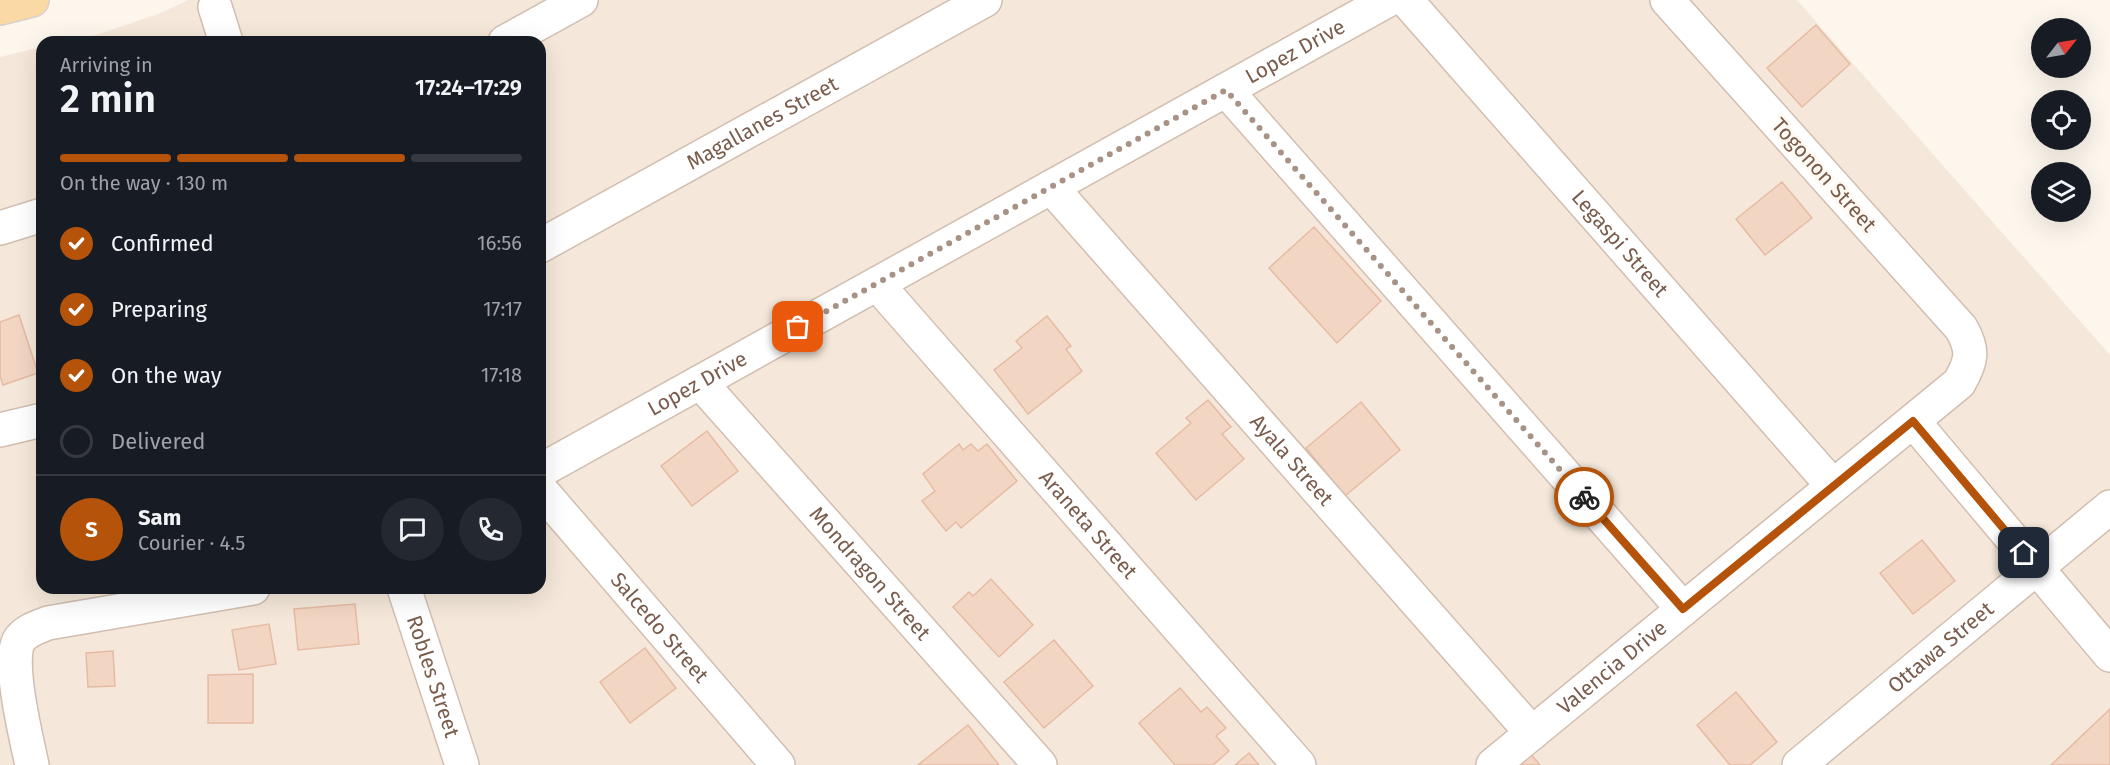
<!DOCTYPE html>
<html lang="en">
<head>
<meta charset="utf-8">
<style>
	body { margin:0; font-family:"Fira Sans",sans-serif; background:#242831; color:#f1f3f6; height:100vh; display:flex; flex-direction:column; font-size:22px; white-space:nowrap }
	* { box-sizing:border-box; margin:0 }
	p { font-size:20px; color:#9ea1a6 }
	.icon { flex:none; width:33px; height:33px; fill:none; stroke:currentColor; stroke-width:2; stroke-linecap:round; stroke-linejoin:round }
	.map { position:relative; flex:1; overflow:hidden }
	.details { position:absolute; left:36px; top:36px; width:510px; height:558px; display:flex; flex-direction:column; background:#171b24; border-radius:18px; box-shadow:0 6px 24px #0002 }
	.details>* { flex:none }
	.needle { width:39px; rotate:59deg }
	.buttons { position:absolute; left:2031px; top:18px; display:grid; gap:12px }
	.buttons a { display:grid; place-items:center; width:60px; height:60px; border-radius:50%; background:#171b24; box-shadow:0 6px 24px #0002; font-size:30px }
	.pin { position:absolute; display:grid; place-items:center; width:51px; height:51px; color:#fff; margin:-26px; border-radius:12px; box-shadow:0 3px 9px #0006 }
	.courier { position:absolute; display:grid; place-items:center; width:60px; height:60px; margin:-30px; border:4px solid #b45309; border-radius:50%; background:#fff; color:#222; box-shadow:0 2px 8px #0007 }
	.overview em { font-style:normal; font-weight:600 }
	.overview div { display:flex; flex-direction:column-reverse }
	.overview { display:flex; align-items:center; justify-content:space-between; height:102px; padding:0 24px }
	h1 { font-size:39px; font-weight:600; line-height:45px }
	.bar { display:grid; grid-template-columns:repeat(4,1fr); gap:9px 6px; align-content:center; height:72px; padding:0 24px }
	.bar i { height:8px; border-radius:4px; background:#363941 }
	.bar .active { background:#b45309 }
	.bar p { grid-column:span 4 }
	.line { display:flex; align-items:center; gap:15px; padding:0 24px; border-top:2px solid #363941 }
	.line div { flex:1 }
	.round { display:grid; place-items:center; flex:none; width:63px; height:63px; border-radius:32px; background:#242831 }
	ol { padding:0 24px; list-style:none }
	li { display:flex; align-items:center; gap:18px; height:66px }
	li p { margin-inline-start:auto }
	li .icon { padding:6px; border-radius:50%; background:#b45309; color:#fff; stroke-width:4 }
	li:last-child { color:#9ea1a6 }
	li i { width:33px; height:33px; border:3px solid #363941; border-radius:50% }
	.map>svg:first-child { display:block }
	.residential { fill:#f5e8da }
	.building { fill:#f3d5c3; stroke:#e6bba3; stroke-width:1.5 }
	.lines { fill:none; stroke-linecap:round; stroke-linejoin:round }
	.minor-casing { stroke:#d1beb0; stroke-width:36 }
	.primary-casing { stroke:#dad1cd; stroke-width:36 }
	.minor { stroke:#fff; stroke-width:33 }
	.primary { stroke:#fbd9a5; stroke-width:33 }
	.done { stroke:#a89285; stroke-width:6; stroke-dasharray:0 10.8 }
	.route { stroke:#b45309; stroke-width:8 }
	.labels { text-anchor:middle; stroke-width:6; stroke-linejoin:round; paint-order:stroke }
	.street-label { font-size:21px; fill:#7a5c4d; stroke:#fffaf3 }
</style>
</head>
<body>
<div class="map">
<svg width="2110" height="765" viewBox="0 0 2110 765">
	<rect width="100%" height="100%" fill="#fdf6ec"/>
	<!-- residential -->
	<path class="residential" d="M188,0H1797L2110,355V765H0V57L42,47V588H540V42H65L99,34L158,14Z"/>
	<!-- building -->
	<path class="building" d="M1816,25L1850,64L1802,107L1767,68Z
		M1782,182L1812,218L1765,255L1736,219Z
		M1314,227L1381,301L1337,343L1269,268Z
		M19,315L38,373L3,385L0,376V322Z
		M1047,316L1071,346L1066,349L1082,371L1028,414L994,370L1022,348L1016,341Z
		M1208,400L1231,427L1222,434L1244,459L1196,500L1156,453L1191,423L1186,418Z
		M1361,402L1400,450L1345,496L1306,448Z
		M707,431L738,471L692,506L661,466Z
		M959,444L963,450L971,444L978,451L987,444L1017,481L961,528L956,522L946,531L922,501L935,491L923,474Z
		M1922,540L1955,581L1913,614L1880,573Z
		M991,579L1033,625L999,657L953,607L969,592L973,596Z
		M355,604L359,644L298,650L294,609Z
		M269,624L276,664L239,670L232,630Z
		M1054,640L1093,686L1044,728L1004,682Z
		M645,648L676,688L630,723L600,682Z
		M113,651L115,686L88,687L86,653Z
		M253,674V723H208V675Z
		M1180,688L1201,712L1207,707L1226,728L1216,736L1229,751L1213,765H1175L1139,723Z
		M1736,692L1777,742L1750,765H1730L1697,725Z
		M2110,709V765H2051Z
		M968,725L999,765H918Z
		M1249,753L1259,765H1235Z
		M1530,753L1540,765H1516Z"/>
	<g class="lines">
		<defs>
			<g id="minor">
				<path id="s1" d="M1406,0L1833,486"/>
				<path d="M215,7L226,42"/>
				<path d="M505,42L581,0"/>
				<path d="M1226,90L1683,609"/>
				<path id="s2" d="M1051,187L1532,733"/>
				<path d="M0,228L42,215"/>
				<path id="s3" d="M540,246L985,0"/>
				<path id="s4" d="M877,284L1299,765"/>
				<path id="s5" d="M700,382L1040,765"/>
				<path d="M1913,421L2110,655"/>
				<path d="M0,430L42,420"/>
				<path id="s6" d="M540,471L1388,0"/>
				<path id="s7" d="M540,489L778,765"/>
				<path id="s8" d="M404,588L462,765"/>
				<path d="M32,765C27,741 6,657 20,639C27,630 38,627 48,623L253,588"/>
				<path id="s9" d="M1493,765L1959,383C1972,361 1974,350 1961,328L1667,0"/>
				<path id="s10" d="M1799,765L2110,507"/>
			</g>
			<path id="primary" d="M0,8L32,0"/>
		</defs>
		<!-- minor casing -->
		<use href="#minor" class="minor-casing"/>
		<!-- primary casing -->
		<use href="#primary" class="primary-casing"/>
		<!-- minor -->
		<use href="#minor" class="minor"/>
		<!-- primary -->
		<use href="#primary" class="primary"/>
	</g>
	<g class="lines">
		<!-- done -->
		<path class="done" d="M798,327L1226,90L1584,497"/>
		<!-- route -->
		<path class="route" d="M1584,497L1683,609L1913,421L2024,553"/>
	</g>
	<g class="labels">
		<!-- street labels -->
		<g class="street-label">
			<text dy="7" stroke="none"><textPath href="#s6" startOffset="864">Lopez Drive</textPath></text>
			<text dy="7" stroke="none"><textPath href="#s3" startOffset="254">Magallanes Street</textPath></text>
			<text transform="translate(1824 175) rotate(48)" y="7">Togonon Street</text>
			<text dy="7" stroke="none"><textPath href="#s1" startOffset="324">Legaspi Street</textPath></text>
			<text dy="7" stroke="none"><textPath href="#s6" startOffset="180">Lopez Drive</textPath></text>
			<text dy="7" stroke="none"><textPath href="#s2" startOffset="364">Ayala Street</textPath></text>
			<text dy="7" stroke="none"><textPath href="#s4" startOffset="320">Araneta Street</textPath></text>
			<text dy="7" stroke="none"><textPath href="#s5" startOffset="256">Mondragon Street</textPath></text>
			<text dy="7" stroke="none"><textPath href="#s7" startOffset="183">Salcedo Street</textPath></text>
			<text dy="7" stroke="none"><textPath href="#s10" startOffset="184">Ottawa Street</textPath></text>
			<text dy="7" stroke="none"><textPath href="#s9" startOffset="154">Valencia Drive</textPath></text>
			<text dy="7" stroke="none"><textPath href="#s8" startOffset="93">Robles Street</textPath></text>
		</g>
	</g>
</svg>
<div class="buttons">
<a><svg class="needle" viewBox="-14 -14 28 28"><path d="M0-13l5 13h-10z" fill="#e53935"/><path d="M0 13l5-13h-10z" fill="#9ea1a6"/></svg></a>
<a><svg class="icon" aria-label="locate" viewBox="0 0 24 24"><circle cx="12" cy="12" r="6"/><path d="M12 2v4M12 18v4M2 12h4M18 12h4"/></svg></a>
<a><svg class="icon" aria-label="layers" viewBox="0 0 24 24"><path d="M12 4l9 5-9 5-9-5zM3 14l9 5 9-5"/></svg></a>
</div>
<div class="pin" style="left:798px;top:327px;background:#ea580c"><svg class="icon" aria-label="bag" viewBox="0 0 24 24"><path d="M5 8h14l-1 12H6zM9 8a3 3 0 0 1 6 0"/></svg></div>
<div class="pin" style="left:2024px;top:553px;background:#1f2937"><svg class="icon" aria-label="home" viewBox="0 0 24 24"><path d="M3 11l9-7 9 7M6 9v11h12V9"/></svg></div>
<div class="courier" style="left:1584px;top:497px"><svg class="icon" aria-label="bike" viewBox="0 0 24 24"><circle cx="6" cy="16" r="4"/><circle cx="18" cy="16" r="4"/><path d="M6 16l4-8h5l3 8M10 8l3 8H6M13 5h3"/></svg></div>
<section class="details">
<div class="overview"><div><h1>2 min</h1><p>Arriving in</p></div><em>17:24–17:29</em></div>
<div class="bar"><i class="active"></i><i class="active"></i><i class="active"></i><i></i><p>On the way · 130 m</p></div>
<ol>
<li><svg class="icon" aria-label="check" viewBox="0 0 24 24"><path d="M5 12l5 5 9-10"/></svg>Confirmed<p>16:56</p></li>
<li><svg class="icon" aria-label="check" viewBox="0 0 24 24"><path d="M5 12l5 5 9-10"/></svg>Preparing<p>17:17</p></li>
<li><svg class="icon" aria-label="check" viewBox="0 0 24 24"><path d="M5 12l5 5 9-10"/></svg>On the way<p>17:18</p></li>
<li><i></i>Delivered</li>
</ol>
<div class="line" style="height:108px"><b class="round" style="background:#b45309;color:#fff">S</b><div><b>Sam</b><p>Courier · 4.5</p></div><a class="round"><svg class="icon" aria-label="chat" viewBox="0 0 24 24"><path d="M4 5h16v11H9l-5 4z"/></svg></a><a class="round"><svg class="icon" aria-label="phone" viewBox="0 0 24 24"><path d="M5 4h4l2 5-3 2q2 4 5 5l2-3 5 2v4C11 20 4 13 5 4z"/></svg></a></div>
</section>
</div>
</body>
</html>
